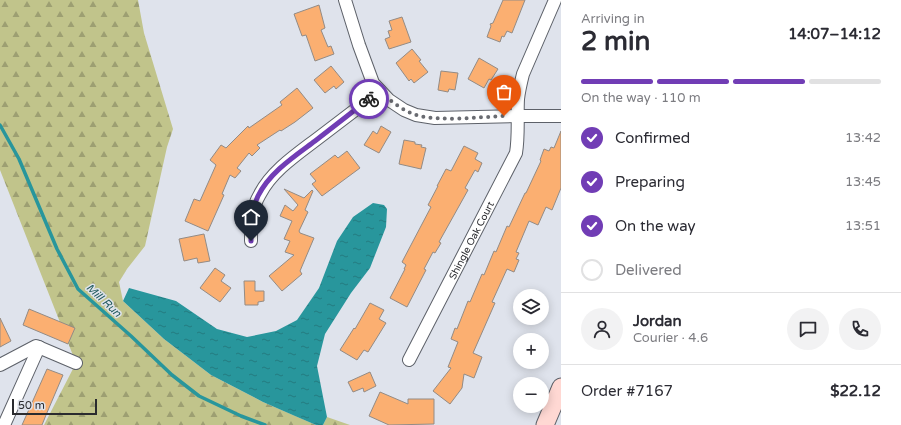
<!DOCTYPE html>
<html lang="en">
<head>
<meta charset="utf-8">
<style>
	body { margin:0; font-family:"Varela Round",sans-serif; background:#f2f2f3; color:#2b2b33; height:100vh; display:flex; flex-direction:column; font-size:15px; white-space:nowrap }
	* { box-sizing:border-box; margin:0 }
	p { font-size:13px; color:#7c7c81 }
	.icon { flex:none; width:22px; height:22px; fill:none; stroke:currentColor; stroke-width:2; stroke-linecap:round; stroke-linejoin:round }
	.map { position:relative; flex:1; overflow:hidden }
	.details { display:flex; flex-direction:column; background:#fff; width:340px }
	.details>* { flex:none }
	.buttons { position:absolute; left:513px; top:289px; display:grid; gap:8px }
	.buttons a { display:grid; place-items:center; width:36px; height:36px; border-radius:50%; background:#fff; box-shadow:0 2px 10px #0003; font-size:20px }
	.scale { position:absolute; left:12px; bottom:10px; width:85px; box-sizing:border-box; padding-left:4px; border:2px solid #2a2b2f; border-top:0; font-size:11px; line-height:14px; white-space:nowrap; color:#2a2b2f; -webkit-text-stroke:3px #dfe3ec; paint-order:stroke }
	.pin { position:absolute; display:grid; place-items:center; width:34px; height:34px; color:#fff; margin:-41px -17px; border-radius:50% 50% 50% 0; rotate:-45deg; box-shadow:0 0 4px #0007 }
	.pin .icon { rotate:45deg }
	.courier { position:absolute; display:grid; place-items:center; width:40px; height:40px; margin:-20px; border:3px solid #713db5; border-radius:50%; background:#fff; color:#222; box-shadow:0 1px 5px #0007 }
	.overview em { font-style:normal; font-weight:700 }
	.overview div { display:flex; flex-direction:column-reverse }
	.overview { display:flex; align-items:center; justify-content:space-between; height:68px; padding:0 20px }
	h1 { font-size:26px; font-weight:700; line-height:30px }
	.bar { display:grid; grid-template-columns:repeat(4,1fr); gap:6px 4px; align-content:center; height:48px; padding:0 20px }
	.bar i { height:5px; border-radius:3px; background:#e1e1e2 }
	.bar .current { background:#713db5 }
	.bar p { grid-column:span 4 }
	.line { display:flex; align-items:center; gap:10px; padding:0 20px; border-top:1px solid #e1e1e2 }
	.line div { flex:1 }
	.round { display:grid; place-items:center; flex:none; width:42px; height:42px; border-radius:21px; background:#f2f2f3 }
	ol { padding:0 20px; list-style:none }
	li { display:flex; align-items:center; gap:12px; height:44px }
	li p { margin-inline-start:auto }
	li .icon { padding:4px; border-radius:50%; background:#713db5; color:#fff; stroke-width:4 }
	li:last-child { color:#7c7c81 }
	li i { width:22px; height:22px; border:2px solid #e1e1e2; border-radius:50% }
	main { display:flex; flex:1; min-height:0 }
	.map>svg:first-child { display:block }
	.forest { fill:url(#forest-firs) }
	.water { fill:url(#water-ripples) }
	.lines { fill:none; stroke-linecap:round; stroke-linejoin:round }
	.stream { stroke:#28969c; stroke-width:3.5 }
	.building { fill:#fbaf71; stroke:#938b85 }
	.minor-casing { stroke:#5d6169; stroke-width:14 }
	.secondary-casing { stroke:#5d6169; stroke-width:19 }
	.minor { stroke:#fff; stroke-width:12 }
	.secondary { stroke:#ffd8d3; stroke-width:17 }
	.done { stroke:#696b71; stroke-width:4; stroke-dasharray:0 7.2 }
	.route { stroke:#713db5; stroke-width:5 }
	.labels { text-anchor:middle; stroke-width:3; stroke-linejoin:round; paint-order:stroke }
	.street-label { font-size:10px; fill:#2a2b2f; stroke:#dfe3ec }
	.water-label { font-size:11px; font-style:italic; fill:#205a5d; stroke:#dfe3ec }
</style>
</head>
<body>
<main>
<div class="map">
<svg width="561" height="425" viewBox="0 0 561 425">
	<defs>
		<pattern id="forest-firs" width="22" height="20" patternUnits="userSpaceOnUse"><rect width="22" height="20" fill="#c1c48b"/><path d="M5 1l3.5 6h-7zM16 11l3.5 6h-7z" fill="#9d9f72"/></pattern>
		<pattern id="water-ripples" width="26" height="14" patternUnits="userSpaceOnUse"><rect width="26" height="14" fill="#28969c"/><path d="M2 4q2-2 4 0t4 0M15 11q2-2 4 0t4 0" fill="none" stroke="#237b80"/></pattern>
	</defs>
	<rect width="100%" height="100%" fill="#dfe3ec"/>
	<!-- forest -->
	<path class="forest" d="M0,0H138L144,33L173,129L167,147L145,246L127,269L119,282L123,301L164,339L211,375L263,402L316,425H44L76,363L0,170Z
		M327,417L350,425H323Z"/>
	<!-- water -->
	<path class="water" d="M373,203L384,205L387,209L386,227L370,268L351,293L325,334L317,366L327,417L323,425H316L295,416L263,402L211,375L164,339L123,301L129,288L176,301L217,329L247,337L276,331L297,320L319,288L337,241L353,217Z"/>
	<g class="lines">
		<!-- stream -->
		<path class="stream" d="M0,125L19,159L57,249L78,289L131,336L172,375L199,396L241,416L265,425"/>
	</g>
	<!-- building -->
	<path class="building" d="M503,0H525L512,33L507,31L504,37L502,36L500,42L487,37L491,26L490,24L493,23Z
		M319,5L325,28L321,30L328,47L331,46L334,54L315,61L306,35L302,36L294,14Z
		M402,17L411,42L389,49L385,39L390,37L388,31L392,30L389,21Z
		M412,49L421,60L419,61L428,72L414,83L411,79L409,81L396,63Z
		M479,58L498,69L491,80L489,79L484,88L468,79Z
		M331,66L344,82L336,89L334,86L325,93L314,80Z
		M441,71L458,73L455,90L449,89L448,92L438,90Z
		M297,88L313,108L295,122L281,131L280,130L257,145L260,148L252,156L249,153L237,168L241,171L235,178L230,175L222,194L224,195L208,231L185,221L194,199L200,201L216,165L210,160L221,145L226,148L248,126L249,128L282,105L280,102Z
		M381,126L391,132L379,153L364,145L373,131L377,134Z
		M561,131V188L552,210L546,207L538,225L529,221L516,252L519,253L516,259L519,260L514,272L507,269L492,302L495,303L473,353L482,357L474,378L464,374L462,388L450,404L433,391L451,368L448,367L458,342L451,339L455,328L457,329L468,301L470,302L482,274L484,275L494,251L496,252L507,226L509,227L525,193H526L541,161L540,160L544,149L549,151L551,147L554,148Z
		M404,140L415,142V144L422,145L421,147L426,148L421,169L399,164Z
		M464,146L478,153L475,159L482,163L478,172L475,170L465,188L468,190L439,242L441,243L435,253L433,252L424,269L426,270L407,307L390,298L405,269H404L406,265L402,262L431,207L428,205L438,186H437L446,169L451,171Z
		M347,151L360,168L322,196L312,184L316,181L310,174L335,155L338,158Z
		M284,189L304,198L312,190L313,191L305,210L308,212L299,231L300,233L314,238L300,271L302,274L282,291L269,276L294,255L285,252L290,241L284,239L292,221L280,216L285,205L293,211L298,205Z
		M204,234L210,261L198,263L197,258L184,261L179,239Z
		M215,268L225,275L221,281L231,288L220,302L200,288Z
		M244,281H255V291H264V301L258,302V305H245Z
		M370,303L384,310L379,319L386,323L368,352L364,350L357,360L340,350L354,328L355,329Z
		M29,309L75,328L68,344L23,325Z
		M0,318L11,341L0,347Z
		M47,369L63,375L46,415L42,425H22Z
		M370,372L376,386L364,392L363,388L353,392L348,382Z
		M380,392L408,404V399H434V424L389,425L369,416Z"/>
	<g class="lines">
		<defs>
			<g id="minor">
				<path d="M345,0L359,45L373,83L389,100L404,110L416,115L435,118L518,116H561"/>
				<path d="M251,241C251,224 251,209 260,194C272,171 296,155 317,139C338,123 359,107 380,91"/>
				<path id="s1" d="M409,360L516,153C519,135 517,117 518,99C519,90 521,82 523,74L555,0"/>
				<path d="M0,365L36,346L76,363"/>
				<path d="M4,425L39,347"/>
			</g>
			<path id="secondary" d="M545,425L561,387"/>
		</defs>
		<!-- minor casing -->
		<use href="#minor" class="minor-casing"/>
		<!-- secondary casing -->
		<use href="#secondary" class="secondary-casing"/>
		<!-- minor -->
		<use href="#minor" class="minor"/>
		<!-- secondary -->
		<use href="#secondary" class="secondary"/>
	</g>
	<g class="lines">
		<!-- done -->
		<path class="done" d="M369,99L380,91C390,101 402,110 416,115C440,122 478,117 504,116"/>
		<!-- route -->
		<path class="route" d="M251,241C251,225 251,211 258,196C270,172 295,156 315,141C333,127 351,113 369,99"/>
	</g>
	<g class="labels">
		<!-- street labels -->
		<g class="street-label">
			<text dy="4" stroke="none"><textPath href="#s1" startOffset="135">Shingle Oak Court</textPath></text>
		</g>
		<!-- water labels -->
		<g class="water-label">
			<text transform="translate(104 300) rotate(43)" y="4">Mill Run</text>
		</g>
	</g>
</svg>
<div class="buttons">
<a><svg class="icon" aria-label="layers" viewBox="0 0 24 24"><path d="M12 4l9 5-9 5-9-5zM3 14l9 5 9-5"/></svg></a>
<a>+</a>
<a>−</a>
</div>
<div class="scale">50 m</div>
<div class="pin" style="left:504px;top:116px;background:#ea580c"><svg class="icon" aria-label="bag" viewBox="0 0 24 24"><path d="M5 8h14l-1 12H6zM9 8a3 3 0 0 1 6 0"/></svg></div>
<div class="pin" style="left:251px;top:241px;background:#1f2937"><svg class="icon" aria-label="home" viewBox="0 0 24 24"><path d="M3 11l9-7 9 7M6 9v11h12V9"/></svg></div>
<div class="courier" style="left:369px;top:99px"><svg class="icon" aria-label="bike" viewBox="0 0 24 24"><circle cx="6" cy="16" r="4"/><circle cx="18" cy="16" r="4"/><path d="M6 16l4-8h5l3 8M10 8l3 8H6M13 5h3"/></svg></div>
</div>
<section class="details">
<div class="overview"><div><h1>2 min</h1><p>Arriving in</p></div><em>14:07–14:12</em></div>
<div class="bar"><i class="current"></i><i class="current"></i><i class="current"></i><i></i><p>On the way · 110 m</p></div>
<ol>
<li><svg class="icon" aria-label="check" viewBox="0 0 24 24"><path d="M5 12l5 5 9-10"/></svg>Confirmed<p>13:42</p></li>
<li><svg class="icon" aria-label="check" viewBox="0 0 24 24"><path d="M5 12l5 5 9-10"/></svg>Preparing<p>13:45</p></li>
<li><svg class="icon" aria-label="check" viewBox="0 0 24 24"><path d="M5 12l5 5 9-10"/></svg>On the way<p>13:51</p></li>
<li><i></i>Delivered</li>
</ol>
<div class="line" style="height:72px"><a class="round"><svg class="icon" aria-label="person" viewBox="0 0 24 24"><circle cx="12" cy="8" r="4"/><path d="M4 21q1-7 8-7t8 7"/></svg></a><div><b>Jordan</b><p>Courier · 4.6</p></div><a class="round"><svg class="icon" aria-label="chat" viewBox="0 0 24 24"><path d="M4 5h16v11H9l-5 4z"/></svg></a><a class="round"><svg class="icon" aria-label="phone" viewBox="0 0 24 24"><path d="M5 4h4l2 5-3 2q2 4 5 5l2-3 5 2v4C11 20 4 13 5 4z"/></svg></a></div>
<div class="line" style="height:52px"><div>Order #7167</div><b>$22.12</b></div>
</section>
</main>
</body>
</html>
